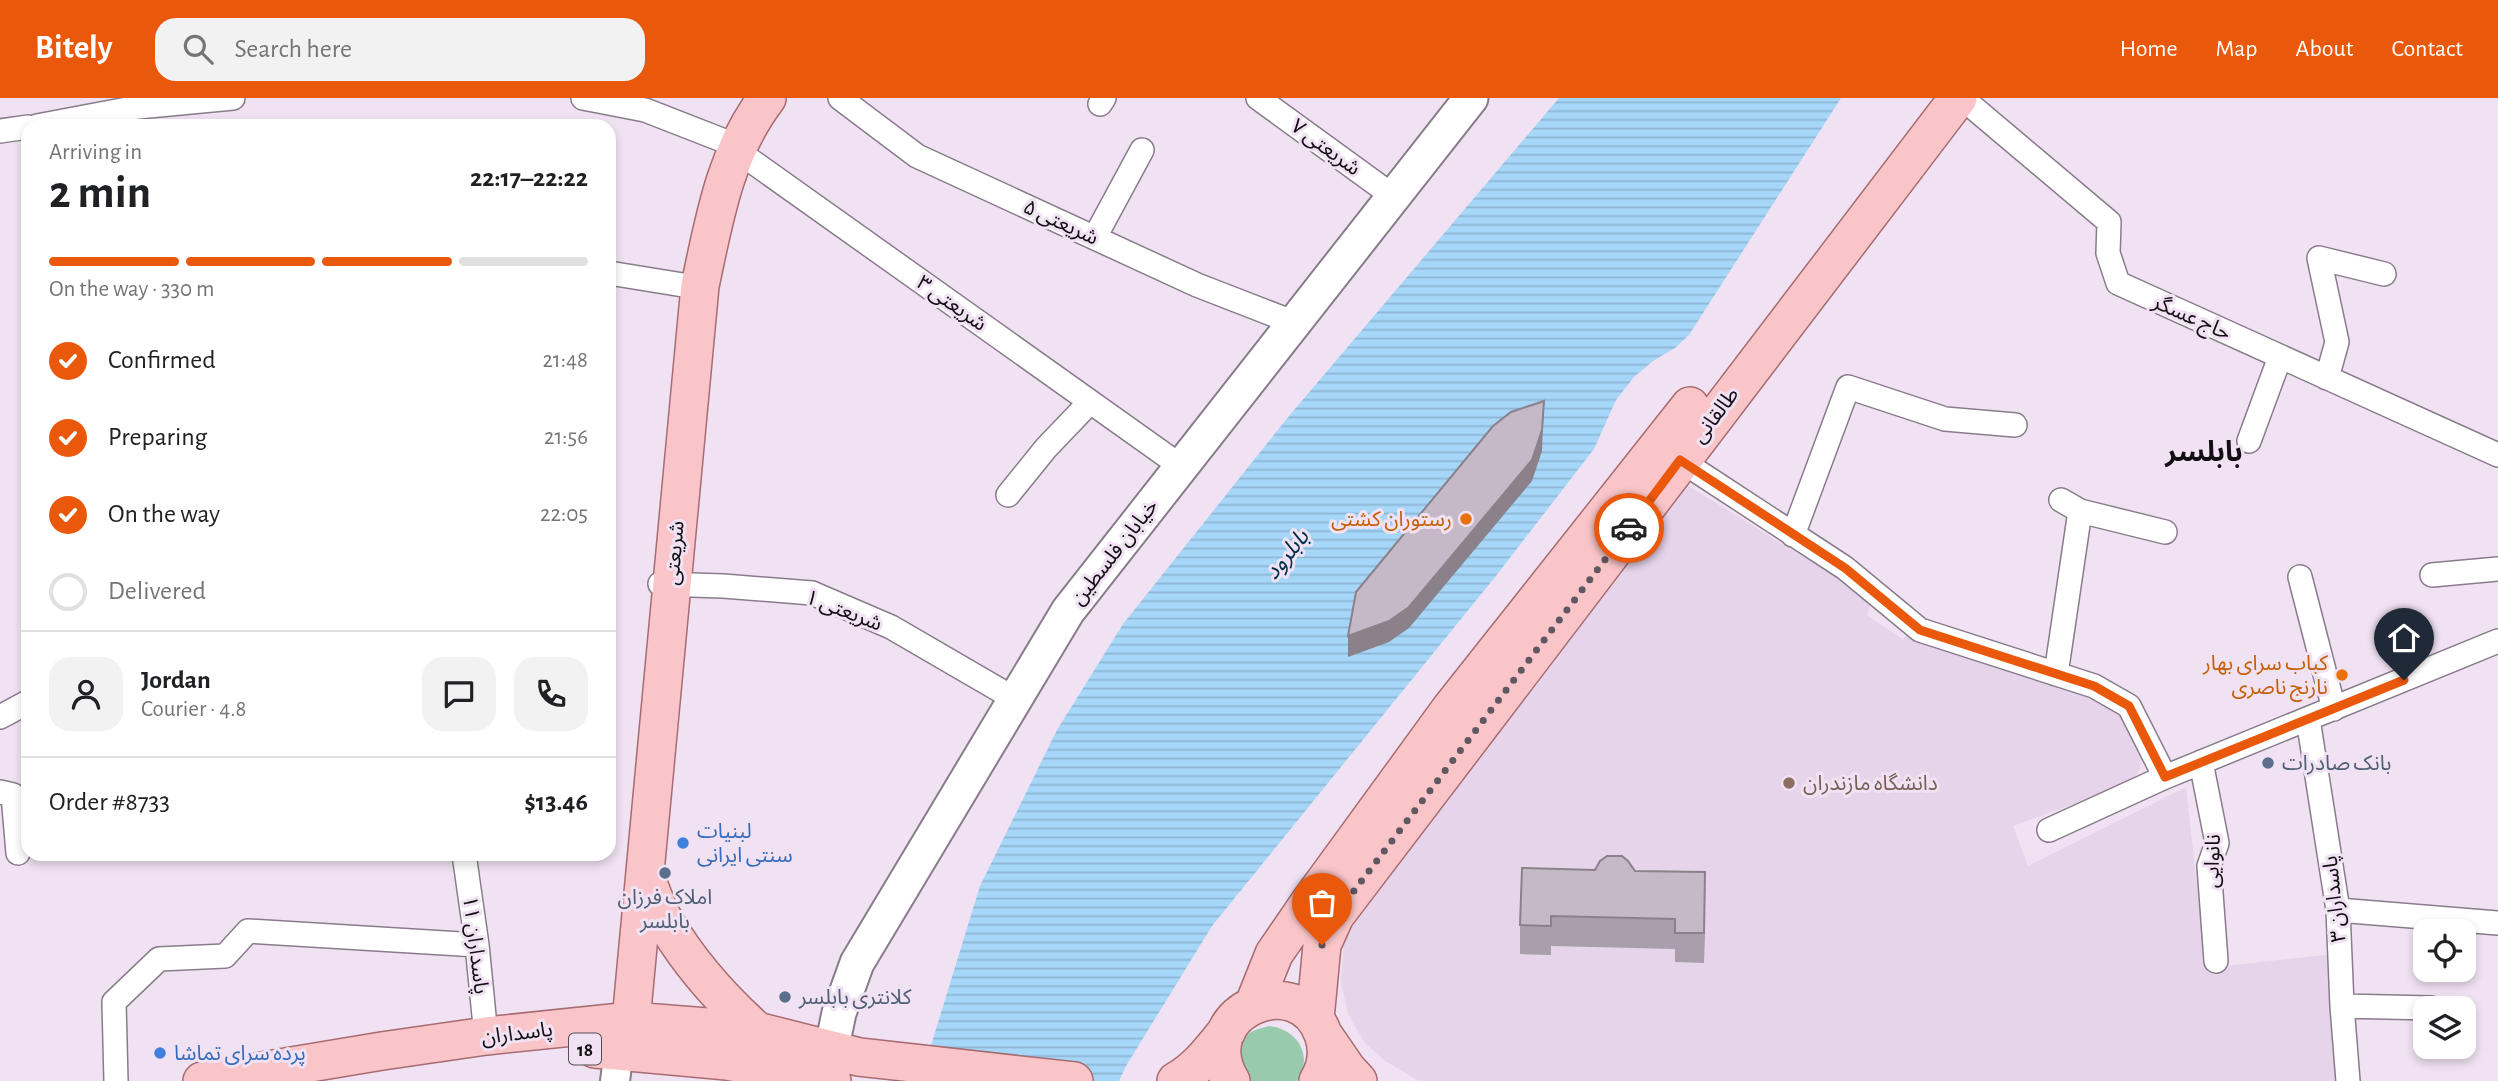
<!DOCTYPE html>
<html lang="en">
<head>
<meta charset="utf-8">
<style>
	body { margin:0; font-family:"Alegreya Sans","Noto Sans Arabic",sans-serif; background:#f2f2f2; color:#202124; height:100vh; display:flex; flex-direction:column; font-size:26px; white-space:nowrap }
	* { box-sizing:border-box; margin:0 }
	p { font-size:23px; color:#757577 }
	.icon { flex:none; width:38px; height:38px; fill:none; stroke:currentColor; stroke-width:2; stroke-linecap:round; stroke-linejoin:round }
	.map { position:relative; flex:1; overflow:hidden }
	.side { position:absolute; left:21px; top:21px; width:595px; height:742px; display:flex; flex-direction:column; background:#fff; border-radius:21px; box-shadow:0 4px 10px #0003 }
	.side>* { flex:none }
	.fabs { position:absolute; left:2413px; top:821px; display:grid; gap:14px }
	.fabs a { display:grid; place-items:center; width:63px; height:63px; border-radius:14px; background:#fff; box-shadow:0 4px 10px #0003; font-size:35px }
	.pin { position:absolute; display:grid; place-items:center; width:60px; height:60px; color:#fff; margin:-72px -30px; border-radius:50% 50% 50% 0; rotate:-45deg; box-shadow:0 0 7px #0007 }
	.pin .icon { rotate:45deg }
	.courier { position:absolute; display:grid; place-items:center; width:70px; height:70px; margin:-35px; border:5px solid #ea580c; border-radius:50%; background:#fff; color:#222; box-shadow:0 2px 9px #0007 }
	.overview em { font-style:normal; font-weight:700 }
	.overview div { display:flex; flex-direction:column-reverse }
	.overview { display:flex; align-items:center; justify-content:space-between; height:119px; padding:0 28px }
	h1 { font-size:46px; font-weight:700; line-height:52px }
	.bar { display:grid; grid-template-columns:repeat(4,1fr); gap:10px 7px; align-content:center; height:84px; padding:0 28px }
	.bar i { height:9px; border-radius:5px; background:#e0e0e0 }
	.bar .on { background:#ea580c }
	.bar p { grid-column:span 4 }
	.line { display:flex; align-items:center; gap:18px; padding:0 28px; border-top:2px solid #e0e0e0 }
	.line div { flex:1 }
	.round { display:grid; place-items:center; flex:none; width:74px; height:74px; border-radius:21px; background:#f2f2f2 }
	ol { padding:0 28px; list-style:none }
	li { display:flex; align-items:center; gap:21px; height:77px }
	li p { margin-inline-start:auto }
	li .icon { padding:7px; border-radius:50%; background:#ea580c; color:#fff; stroke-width:4 }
	li:last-child { color:#757577 }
	li i { width:38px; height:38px; border:4px solid #e0e0e0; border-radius:50% }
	header { display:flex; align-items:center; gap:42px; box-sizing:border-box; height:98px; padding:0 35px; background:#ea580c; color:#fff }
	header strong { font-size:33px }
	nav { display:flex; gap:38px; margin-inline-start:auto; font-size:24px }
	.search { width:490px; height:63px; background:#f2f2f2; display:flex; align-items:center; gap:18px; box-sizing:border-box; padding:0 24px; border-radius:21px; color:#757577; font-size:26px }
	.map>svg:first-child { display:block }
	.built { fill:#e6d4ea }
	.green { fill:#98cbae }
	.water { fill:url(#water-rules) }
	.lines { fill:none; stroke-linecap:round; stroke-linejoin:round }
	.minor-casing { stroke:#887c8a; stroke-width:26 }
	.tertiary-casing { stroke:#887c8a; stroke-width:32 }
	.secondary-casing { stroke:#887c8a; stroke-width:37 }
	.primary-casing { stroke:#a66c71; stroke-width:40 }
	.minor { stroke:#fff; stroke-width:23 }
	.tertiary { stroke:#fff; stroke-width:28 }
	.secondary { stroke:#fff; stroke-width:33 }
	.primary { stroke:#fac5c8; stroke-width:37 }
	.wall { fill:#a99eab }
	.shaded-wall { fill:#8a818b }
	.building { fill:#c5b8c7; stroke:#8a818b; stroke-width:2 }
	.done { stroke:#605861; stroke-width:7; stroke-dasharray:0 12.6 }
	.route { stroke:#ea580c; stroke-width:9 }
	.food-dot { fill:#e8710a; stroke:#f0e2f2; stroke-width:2.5 }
	.service-dot { fill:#5c6f8a; stroke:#f0e2f2; stroke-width:2.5 }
	.education-dot { fill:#8d6e63; stroke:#f0e2f2; stroke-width:2.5 }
	.shop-dot { fill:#3f7fe0; stroke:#f0e2f2; stroke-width:2.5 }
	.labels { text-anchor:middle; stroke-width:6; stroke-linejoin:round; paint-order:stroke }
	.shield { fill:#f0e2f2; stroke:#554e56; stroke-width:2 }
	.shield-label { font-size:19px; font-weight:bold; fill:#120e13 }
	.street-label { font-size:21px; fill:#120e13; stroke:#f0e2f2 }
	.food-label { font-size:21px; fill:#c56008; stroke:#f0e2f2; text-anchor:end }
	.service-label { font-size:21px; fill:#4e5e75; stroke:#f0e2f2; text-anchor:start }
	.education-label { font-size:21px; fill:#785e54; stroke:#f0e2f2; text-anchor:start }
	.shop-label { font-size:21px; fill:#366cbe; stroke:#f0e2f2; text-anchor:start }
	.water-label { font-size:23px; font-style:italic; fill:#00314c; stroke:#f0e2f2 }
	.district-label { font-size:28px; font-weight:bold; fill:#120e13; stroke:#f0e2f2 }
</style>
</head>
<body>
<header>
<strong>Bitely</strong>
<div class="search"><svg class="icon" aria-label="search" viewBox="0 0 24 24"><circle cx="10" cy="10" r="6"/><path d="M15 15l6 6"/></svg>Search here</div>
<nav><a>Home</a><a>Map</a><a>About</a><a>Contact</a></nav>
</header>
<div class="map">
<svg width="2498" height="983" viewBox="0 0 2498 983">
	<defs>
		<pattern id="water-rules" width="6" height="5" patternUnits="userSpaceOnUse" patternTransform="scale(1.75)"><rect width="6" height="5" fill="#a6d6f8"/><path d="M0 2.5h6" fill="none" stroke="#8eb6d4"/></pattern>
	</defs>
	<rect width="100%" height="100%" fill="#f0e2f2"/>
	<!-- built -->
	<path class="built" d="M1682,384L1836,479L1870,507L1867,517L1903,542L1906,537L1999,570L2089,598L2120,614L2141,660L2140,671L2134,681L2112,692L2013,728L2028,768L2186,689L2206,870L2333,856L2340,983H1419L1385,963L1365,945L1348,916L1341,884L1345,829Z"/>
	<!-- green -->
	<path class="green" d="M1270,928C1298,932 1314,958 1297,983H1244C1238,954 1232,935 1270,928Z"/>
	<!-- water -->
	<path class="water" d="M1559,0H1841L1689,237L1675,250L1653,263L1634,279L1616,302L1594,351L1495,479L1212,828L1126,968L1119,983H920L980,788L1057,632L1123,526L1289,318Z"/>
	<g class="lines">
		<defs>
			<path id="minor" d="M583,0L645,12L722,42L1182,369
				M840,0L917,58L1197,187L1295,225
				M1258,0L1393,98
				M1962,0L2109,124L2108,155L2118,185L2498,357
				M1100,6L1104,0
				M37,28L138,9L233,0
				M0,33L28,29
				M1095,139L1142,52
				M609,175L683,187
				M2327,280L2337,244L2319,160L2384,176
				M2249,343L2280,259
				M1680,362L1845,470L1920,532L2094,588L2129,608L2165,679
				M1008,397L1046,350L1090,304
				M2061,402L2080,413L2165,434
				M1793,437L1848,289L1945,321L2015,327
				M2432,477L2498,471
				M2300,479L2334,611
				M660,486L723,488L812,495L891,529L1015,601
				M2056,576L2080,413
				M0,619L28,604
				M2308,621L2338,812L2342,908L2348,983
				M2201,664L2217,745L2209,768L2216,863
				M0,694L13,697L18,755
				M2049,732L2165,679L2498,543
				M464,756L477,847L486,938
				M2338,812L2498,825
				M2342,908L2431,910
				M116,983L114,904L159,861L225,858L248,833L477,847"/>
			<path id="tertiary" d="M615,983L619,952"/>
			<path id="secondary" d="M831,953L839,915L857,865L1068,513L1471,0"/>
			<path id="primary" d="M645,777C651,792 656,808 664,822C689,865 720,900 757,933
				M1254,906L1274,856L1309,805L1451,610L1690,308
				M1315,921L1322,847L1335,818L1958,0
				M1323,936L1347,971L1358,983
				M595,951L727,963L832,983
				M619,952L631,923L700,188C714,122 725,55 767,0
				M202,983L382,953L486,938L631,923L757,933L859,959L1074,983
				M1176,983C1198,971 1211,952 1227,933
				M1231,983C1190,915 1298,867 1323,936C1329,952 1327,968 1318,983"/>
		</defs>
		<!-- minor casing -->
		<use href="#minor" class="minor-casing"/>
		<!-- tertiary casing -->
		<use href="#tertiary" class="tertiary-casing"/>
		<!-- secondary casing -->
		<use href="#secondary" class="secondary-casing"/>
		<!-- primary casing -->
		<use href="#primary" class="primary-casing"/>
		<!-- minor -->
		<use href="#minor" class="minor"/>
		<!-- tertiary -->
		<use href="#tertiary" class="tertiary"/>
		<!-- secondary -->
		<use href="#secondary" class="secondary"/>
		<!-- primary -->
		<use href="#primary" class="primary"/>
	</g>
	<!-- wall -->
	<path class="wall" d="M1635,773L1705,804L1704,865L1675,864V851L1551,848V857L1520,856V827Z"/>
	<!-- shaded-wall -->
	<path class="shaded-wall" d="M1544,303L1542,353L1532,383L1409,530L1389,544L1348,559V538Z
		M1705,774V804L1704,865V835Z"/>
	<!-- building -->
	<path class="building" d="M1544,303L1542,332L1532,362L1409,509L1389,523L1348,538L1356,494L1493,328L1511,314Z
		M1607,758H1622L1628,763L1635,773L1705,774L1704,835H1675V821L1551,818V828L1520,827L1522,770L1595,772L1600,763Z"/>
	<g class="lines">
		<!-- done -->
		<path class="done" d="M1322,847L1335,818L1629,430"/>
		<!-- route -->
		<path class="route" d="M1629,430L1680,362L1845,470L1920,532L2094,588L2129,608L2165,679L2404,582"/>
	</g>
	<!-- markers -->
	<g class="food-dot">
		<circle cx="1466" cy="421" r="7"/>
		<circle cx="2342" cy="577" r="7"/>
	</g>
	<g class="service-dot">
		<circle cx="2268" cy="665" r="7"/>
		<circle cx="665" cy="775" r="7"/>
		<circle cx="785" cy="899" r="7"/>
	</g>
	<circle class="education-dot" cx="1789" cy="685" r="7"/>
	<g class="shop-dot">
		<circle cx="683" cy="745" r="7"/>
		<circle cx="160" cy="955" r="7"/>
	</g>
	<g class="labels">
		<!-- shield labels -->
		<rect class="shield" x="569" y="935.5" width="32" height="31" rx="5"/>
		<g class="shield-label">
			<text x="585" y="958">18</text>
		</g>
		<!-- street labels -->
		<g class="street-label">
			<text transform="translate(1326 49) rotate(36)" y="7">شریعتی ۷</text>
			<text transform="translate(1061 124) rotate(25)" y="7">شریعتی ۵</text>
			<text transform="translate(952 205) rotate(35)" y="7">شریعتی ۳</text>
			<text transform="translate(2192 219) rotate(24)" y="7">حاج عسگر</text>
			<text transform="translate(1715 317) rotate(-53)" y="7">طالقانی</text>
			<text transform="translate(1114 454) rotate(-52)" y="7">خیابان فلسطین</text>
			<text transform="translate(674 455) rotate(-85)" y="7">شریعتی</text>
			<text transform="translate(844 512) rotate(21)" y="7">شریعتی ۱</text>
			<text transform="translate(2212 763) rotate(-88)" y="7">نانوایی</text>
			<text transform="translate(2334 801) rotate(-96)" y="7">پاسداران ۳</text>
			<text transform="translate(476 847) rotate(83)" y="7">پاسداران ۱۱</text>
			<text transform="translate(517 935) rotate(-7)" y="7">پاسداران</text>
		</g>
		<!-- food labels -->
		<g class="food-label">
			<text x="1452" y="428">رستوران کشتی</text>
			<text x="2328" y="572">کباب سرای بهار<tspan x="2328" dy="24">نارنج ناصری</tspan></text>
		</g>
		<!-- service labels -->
		<g class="service-label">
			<text x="2282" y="672">بانک صادرات</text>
			<text x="665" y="806" text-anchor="middle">املاک فرزان<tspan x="665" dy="24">بابلسر</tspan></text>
			<text x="799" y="906">کلانتری بابلسر</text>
		</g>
		<!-- education labels -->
		<g class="education-label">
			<text x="1803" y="692">دانشگاه مازندران</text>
		</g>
		<!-- shop labels -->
		<g class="shop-label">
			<text x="697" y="740">لبنیات<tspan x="697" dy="24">سنتی ایرانی</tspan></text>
			<text x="174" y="962">پرده سرای تماشا</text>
		</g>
		<!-- water labels -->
		<g class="water-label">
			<text transform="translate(1286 456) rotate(-51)" y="8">بابلرود</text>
		</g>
		<!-- district labels -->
		<g class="district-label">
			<text x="2204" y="363">بابلسر</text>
		</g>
	</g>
</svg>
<div class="fabs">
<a><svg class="icon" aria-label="locate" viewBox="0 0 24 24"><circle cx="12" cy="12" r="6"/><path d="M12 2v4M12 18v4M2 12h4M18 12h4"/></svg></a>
<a><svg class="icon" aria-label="layers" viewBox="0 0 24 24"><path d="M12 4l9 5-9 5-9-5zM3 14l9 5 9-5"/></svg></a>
</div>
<div class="pin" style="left:1322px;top:847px;background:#ea580c"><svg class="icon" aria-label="bag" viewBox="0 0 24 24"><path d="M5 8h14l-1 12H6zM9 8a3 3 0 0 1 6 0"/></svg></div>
<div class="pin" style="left:2404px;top:582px;background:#1f2937"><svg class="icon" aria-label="home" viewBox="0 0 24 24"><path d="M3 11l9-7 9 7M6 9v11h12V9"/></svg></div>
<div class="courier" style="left:1629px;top:430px"><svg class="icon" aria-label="car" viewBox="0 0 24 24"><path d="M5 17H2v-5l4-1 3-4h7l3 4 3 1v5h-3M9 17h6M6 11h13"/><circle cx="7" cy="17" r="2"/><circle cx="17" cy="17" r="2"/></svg></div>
<section class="side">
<div class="overview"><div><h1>2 min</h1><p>Arriving in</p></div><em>22:17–22:22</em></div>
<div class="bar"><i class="on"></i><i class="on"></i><i class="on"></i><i></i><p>On the way · 330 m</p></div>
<ol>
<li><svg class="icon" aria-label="check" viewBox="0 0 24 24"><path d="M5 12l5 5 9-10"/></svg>Confirmed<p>21:48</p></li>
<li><svg class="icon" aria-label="check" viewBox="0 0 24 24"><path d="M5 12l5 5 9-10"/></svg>Preparing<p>21:56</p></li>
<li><svg class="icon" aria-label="check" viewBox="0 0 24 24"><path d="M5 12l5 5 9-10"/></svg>On the way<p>22:05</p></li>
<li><i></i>Delivered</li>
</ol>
<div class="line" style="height:126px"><a class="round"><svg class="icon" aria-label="person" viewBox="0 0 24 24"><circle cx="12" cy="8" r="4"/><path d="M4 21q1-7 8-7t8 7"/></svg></a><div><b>Jordan</b><p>Courier · 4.8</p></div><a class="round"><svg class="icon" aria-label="chat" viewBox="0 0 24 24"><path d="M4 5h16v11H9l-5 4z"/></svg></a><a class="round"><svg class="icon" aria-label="phone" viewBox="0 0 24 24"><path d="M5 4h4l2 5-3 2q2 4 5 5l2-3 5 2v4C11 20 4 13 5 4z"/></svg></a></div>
<div class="line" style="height:91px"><div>Order #8733</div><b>$13.46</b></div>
</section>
</div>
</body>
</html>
